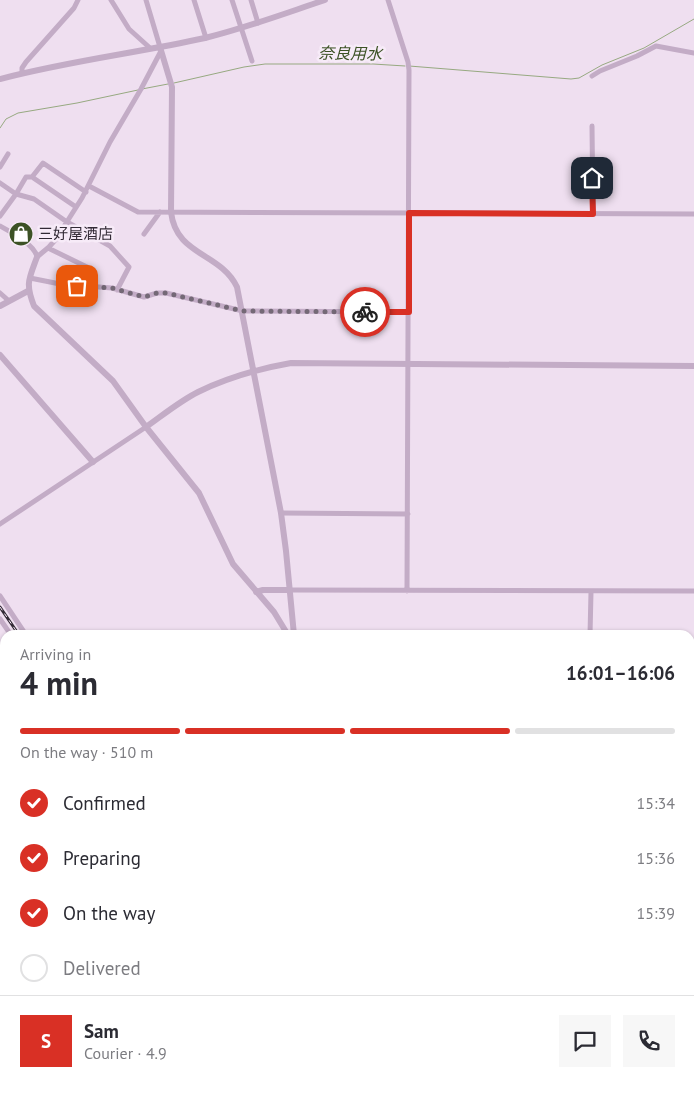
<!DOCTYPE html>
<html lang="en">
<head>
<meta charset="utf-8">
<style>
	body { margin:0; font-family:"PT Sans","Noto Sans JP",sans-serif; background:#f7f7f7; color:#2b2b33; height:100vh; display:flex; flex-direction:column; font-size:19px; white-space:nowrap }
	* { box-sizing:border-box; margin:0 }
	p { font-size:16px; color:#7c7c81 }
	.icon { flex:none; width:28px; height:28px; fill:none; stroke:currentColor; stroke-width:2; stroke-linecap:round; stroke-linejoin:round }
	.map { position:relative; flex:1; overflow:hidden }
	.side { position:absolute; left:0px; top:630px; width:695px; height:465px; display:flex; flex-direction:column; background:#fff; border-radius:15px 15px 0 0; box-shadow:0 1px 4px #0004 }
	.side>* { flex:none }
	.pin { position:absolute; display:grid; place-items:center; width:42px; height:42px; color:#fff; margin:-21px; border-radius:10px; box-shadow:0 2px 8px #0006 }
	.courier { position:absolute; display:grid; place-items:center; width:50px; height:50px; margin:-25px; border:4px solid #d93025; border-radius:50%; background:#fff; color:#222; box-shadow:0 1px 6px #0007 }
	.head em { font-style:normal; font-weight:600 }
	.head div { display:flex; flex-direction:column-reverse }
	.head { display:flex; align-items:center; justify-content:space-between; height:85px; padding:0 20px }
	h1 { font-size:32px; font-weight:600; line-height:38px }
	.bar { display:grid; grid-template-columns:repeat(4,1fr); gap:8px 5px; align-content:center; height:60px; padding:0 20px }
	.bar i { height:6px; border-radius:4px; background:#e1e1e2 }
	.bar .selected { background:#d93025 }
	.bar p { grid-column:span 4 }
	.line { display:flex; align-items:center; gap:12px; padding:0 20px; border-top:1px solid #e1e1e2 }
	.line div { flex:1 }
	.round { display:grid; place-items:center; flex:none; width:52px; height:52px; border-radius:0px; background:#f7f7f7 }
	ol { padding:0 20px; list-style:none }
	li { display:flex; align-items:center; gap:15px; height:55px }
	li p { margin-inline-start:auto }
	li .icon { padding:5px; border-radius:50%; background:#d93025; color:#fff; stroke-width:4 }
	li:last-child { color:#7c7c81 }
	li i { width:28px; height:28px; border:2px solid #e1e1e2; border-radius:50% }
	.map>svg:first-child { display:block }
	.green { fill:#bda1a8 }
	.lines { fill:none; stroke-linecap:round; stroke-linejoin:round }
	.stream { stroke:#97a981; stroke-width:1 }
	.minor { stroke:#c3acc6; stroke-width:5 }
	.tertiary { stroke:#c3acc6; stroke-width:6 }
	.trunk { stroke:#605065; stroke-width:8 }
	.rail-casing { stroke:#322a35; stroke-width:3 }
	.rail { stroke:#f7ebf8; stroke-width:1; stroke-dasharray:4; stroke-linecap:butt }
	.done { stroke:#746976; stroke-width:5; stroke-dasharray:0 9 }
	.route { stroke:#d93025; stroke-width:6 }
	.labels { text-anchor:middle; stroke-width:5; stroke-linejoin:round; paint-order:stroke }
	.poi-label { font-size:15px; fill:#322a35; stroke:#f7ebf8; text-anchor:start }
	.water-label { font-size:16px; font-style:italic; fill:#3c5225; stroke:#f7ebf8 }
</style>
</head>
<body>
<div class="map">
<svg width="694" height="1095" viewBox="0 0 694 1095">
	<rect width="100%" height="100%" fill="#efdff0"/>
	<!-- green -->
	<path class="green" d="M694,1024V1095H602L607,1090H690V1025Z"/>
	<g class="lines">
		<!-- stream -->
		<path class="stream" d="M409,66L571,79L579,78L602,65L644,48L694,19
			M174,83L244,67L265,64H373L405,66
			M142,89L168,84
			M0,128L6,119L18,113L77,103L138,90
			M690,676H694
			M0,727H5
			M0,735L5,737
			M690,753H694
			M690,777L694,776
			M690,973L694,974
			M671,1090L675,1095
			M599,1095L604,1090"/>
		<!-- minor -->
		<path class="minor" d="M111,0L129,29L150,48
			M146,0L160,47
			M194,0L206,38
			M232,0L252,61
			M251,0L258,23
			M388,0L408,62L409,70L407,591
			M22,73V68L26,62L74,8L78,0
			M592,76L600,71L637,56L656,46L694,53
			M592,126L593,214
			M0,167L8,154
			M32,177L43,163L86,192
			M0,183L16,194L0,216
			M89,186L138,212L694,214
			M76,207L32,177H26L16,194L34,199L67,222L110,246L129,267L117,290
			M0,226C11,232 35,245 37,257L49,247L56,239L82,198L110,142L141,89L161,51
			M144,234L160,212
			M48,248L91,269
			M30,278L60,284L112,288L144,297L157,293H166L243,311L409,312
			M0,293L9,301
			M281,513L408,514
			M0,524L146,427
			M290,590L694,591
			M0,596L26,635
			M0,619L11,635
			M590,635L591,592
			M690,757H694
			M690,921L694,923
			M690,1023L694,1022
			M0,1061L5,1062
			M91,1090L94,1095
			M331,1090L335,1095
			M110,1093L125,1095
			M204,1095L206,1090
			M402,1095L407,1090"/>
		<!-- tertiary -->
		<path class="tertiary" d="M160,47L172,87L171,212C176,256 220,252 237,287L281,513L286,551L294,635
			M0,79C68,61 137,53 205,38C246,28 286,13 325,0
			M37,257C29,279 25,283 34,306L113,381L146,427L199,493L233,564L274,612L288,635
			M0,306L28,291
			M0,355L93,462
			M146,427C163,415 180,401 198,392C229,377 257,369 291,363L694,366
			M256,592L263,590H290
			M453,1090L455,1095"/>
		<!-- trunk -->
		<path class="trunk" d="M0,939L5,945
			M0,949L5,955
			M101,1090L105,1095
			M109,1090L112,1095"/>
		<defs>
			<path id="rail" d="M0,607L19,635
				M320,1090L323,1095"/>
		</defs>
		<!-- rail casing -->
		<use href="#rail" class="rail-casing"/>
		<!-- rail -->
		<use href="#rail" class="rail"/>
	</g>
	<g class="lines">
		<!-- done -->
		<path class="done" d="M77,286L112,288L144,297L157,293H166L243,311L365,312"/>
		<!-- route -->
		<path class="route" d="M365,312H409V213L593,214L592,178"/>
	</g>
	<!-- icons -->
	<defs>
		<symbol id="shop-disc" viewBox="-11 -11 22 22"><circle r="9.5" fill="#3c5225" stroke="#f7ebf8"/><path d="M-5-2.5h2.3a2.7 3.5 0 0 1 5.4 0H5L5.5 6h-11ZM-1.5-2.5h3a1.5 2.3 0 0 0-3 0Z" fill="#fff"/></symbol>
	</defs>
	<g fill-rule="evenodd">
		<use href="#shop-disc" x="7" y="220" width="28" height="28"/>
	</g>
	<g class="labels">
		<!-- poi labels -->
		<g class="poi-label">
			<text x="38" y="239">三好屋酒店</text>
		</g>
		<!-- water labels -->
		<g class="water-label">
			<text transform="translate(350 53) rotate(1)" y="6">奈良用水</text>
		</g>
	</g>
</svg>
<div class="pin" style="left:77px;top:286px;background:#ea580c"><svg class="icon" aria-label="bag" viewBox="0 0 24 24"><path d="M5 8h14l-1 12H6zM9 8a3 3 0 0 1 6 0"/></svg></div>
<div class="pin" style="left:592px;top:178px;background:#1f2937"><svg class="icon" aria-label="home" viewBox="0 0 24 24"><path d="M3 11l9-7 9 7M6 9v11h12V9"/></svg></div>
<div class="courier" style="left:365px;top:312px"><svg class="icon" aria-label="bike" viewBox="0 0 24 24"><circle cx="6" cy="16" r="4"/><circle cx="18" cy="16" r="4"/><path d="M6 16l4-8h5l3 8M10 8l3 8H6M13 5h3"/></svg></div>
<section class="side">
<div class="head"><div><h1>4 min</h1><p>Arriving in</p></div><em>16:01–16:06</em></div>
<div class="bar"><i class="selected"></i><i class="selected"></i><i class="selected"></i><i></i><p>On the way · 510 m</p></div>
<ol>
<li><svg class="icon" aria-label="check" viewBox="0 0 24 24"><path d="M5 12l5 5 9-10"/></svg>Confirmed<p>15:34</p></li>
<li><svg class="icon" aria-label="check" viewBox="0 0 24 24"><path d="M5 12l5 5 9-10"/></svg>Preparing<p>15:36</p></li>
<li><svg class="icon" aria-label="check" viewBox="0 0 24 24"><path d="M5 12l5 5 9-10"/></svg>On the way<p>15:39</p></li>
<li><i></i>Delivered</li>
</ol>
<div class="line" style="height:90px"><b class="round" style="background:#d93025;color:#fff">S</b><div><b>Sam</b><p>Courier · 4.9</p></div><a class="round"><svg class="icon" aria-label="chat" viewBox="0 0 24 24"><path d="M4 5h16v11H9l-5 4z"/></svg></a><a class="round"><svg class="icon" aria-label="phone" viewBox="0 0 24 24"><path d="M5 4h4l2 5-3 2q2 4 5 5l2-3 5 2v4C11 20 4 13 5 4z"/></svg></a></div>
</section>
</div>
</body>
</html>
